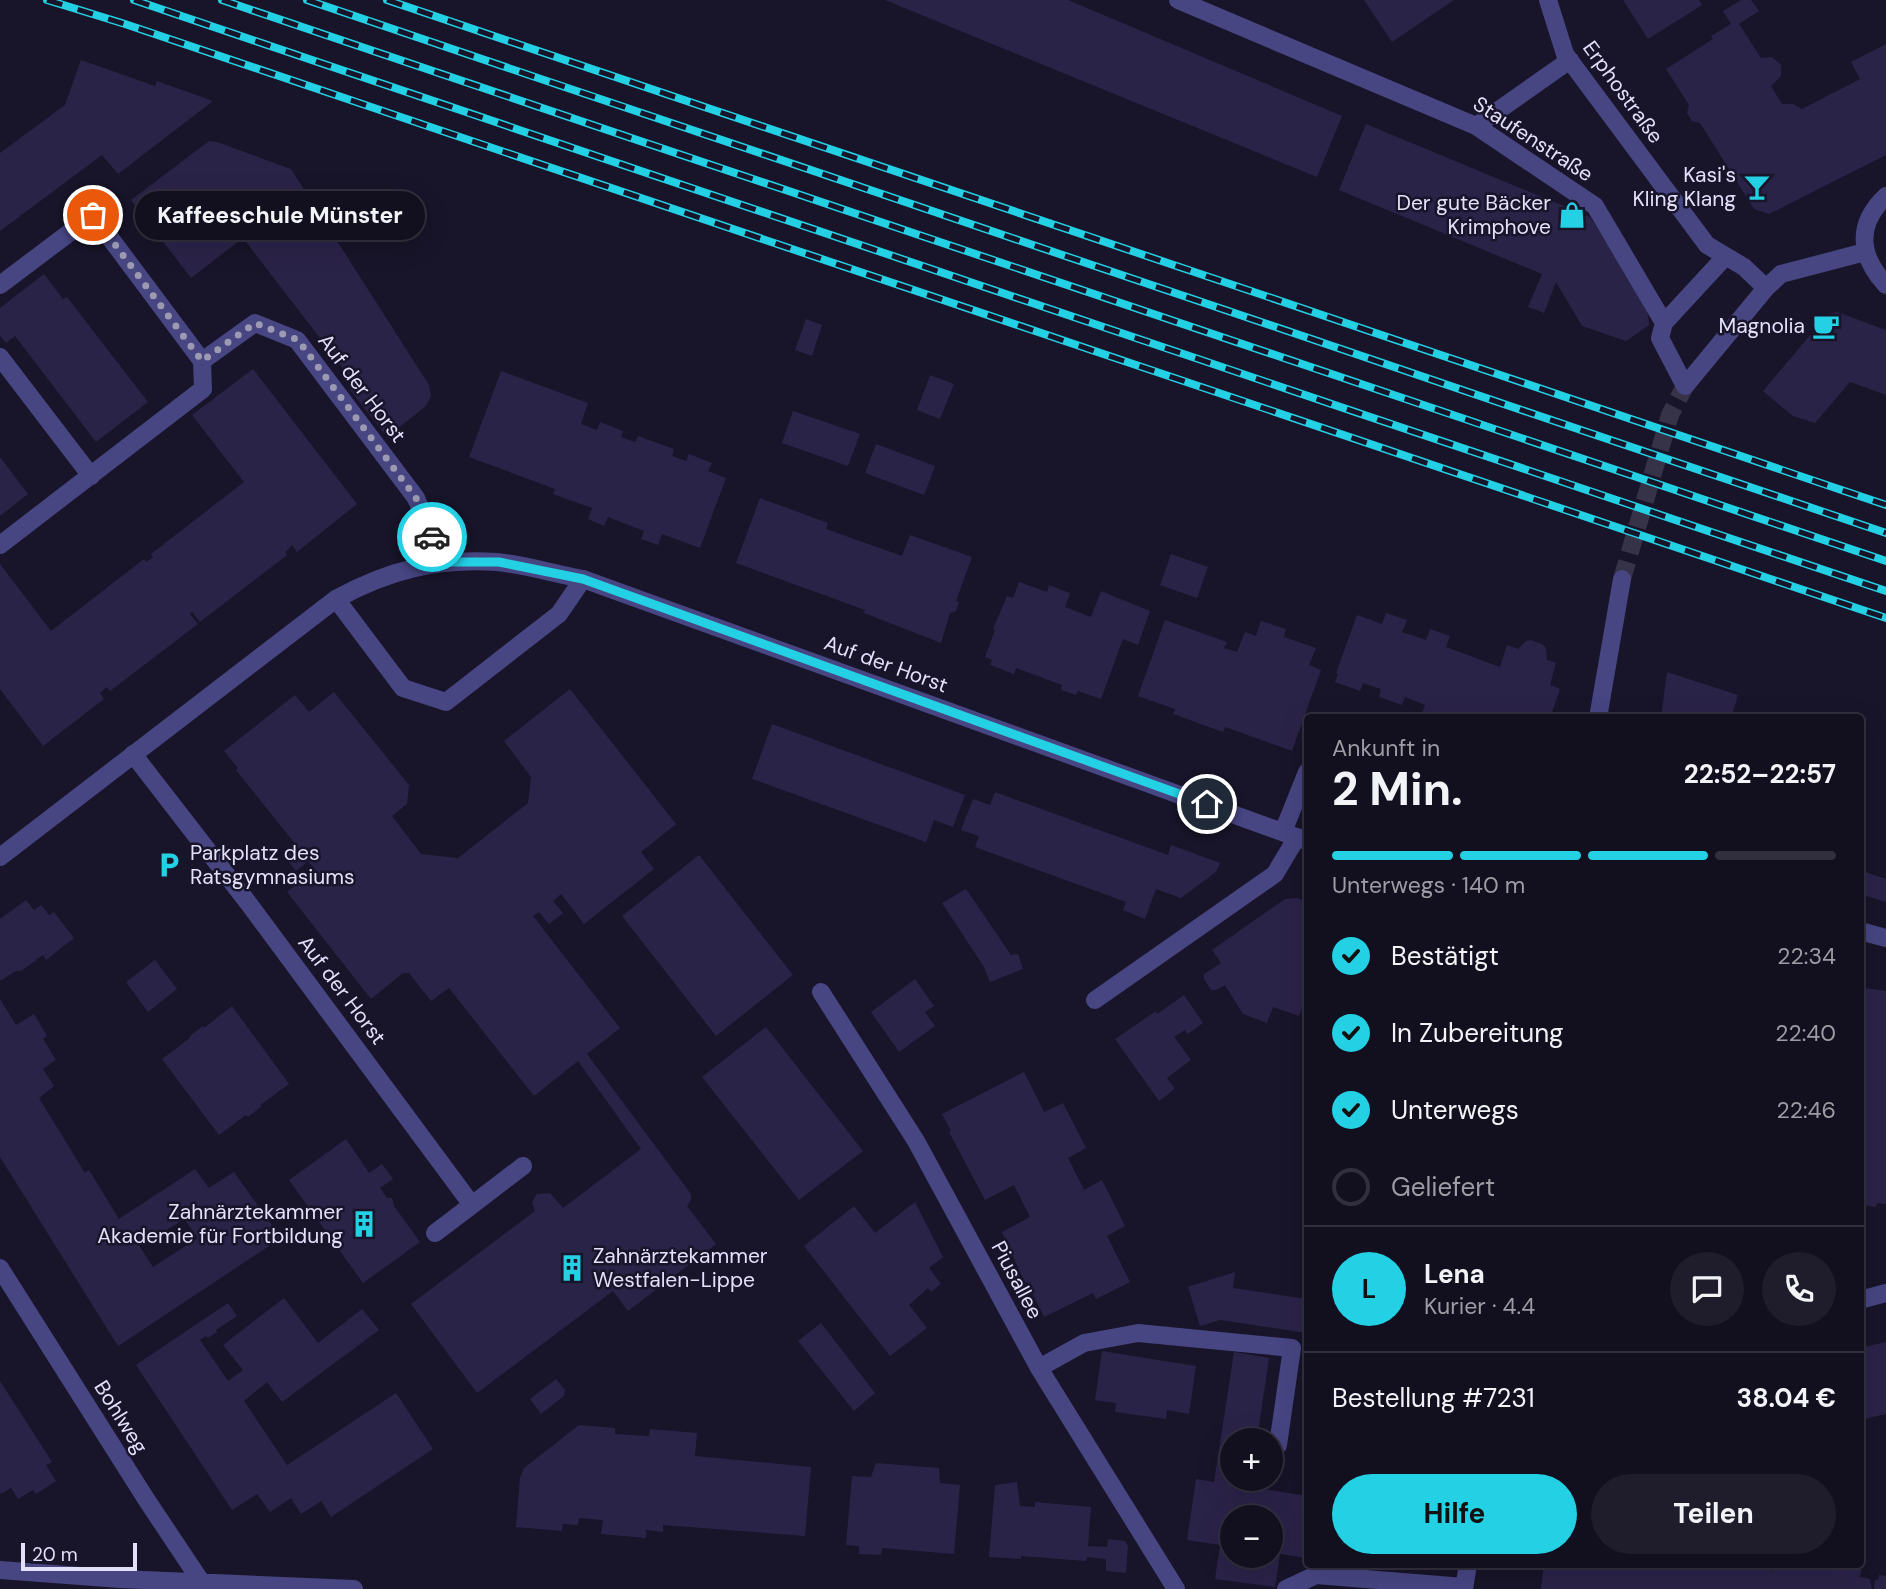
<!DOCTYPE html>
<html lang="de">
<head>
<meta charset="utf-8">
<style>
	body { margin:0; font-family:"DM Sans",sans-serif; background:#1f1d2c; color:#f1f3f6; height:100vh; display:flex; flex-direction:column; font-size:26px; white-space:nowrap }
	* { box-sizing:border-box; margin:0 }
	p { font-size:23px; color:#9c9ca4 }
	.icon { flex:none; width:38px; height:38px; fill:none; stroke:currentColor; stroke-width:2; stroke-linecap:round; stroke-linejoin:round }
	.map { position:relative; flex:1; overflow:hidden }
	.drawer { position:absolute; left:1304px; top:714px; width:560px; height:854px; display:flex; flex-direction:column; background:#120f1f; border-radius:7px; box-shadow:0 7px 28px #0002,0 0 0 2px #312f3d }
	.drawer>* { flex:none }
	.fabs { position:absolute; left:1220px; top:1428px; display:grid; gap:14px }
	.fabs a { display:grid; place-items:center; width:63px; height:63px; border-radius:50%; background:#120f1f; box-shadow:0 7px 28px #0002,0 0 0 2px #312f3d; font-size:35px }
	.scale { position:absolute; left:21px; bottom:18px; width:116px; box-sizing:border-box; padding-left:7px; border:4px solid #e3e0fb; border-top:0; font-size:19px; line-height:24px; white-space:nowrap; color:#e3e0fb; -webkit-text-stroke:5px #181429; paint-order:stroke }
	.pin { position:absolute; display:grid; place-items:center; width:60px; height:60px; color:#fff; margin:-30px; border:4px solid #fff; border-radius:50%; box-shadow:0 2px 7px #0007 }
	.courier { position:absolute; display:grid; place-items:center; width:70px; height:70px; margin:-35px; border:5px solid #23d0e4; border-radius:50%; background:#fff; color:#222; box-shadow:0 2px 9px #0007 }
	.bubble { position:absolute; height:49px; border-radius:24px; background:#120f1f; box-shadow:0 7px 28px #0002,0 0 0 2px #312f3d; font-size:23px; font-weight:700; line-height:49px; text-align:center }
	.headline em { font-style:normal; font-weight:700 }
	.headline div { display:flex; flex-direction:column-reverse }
	.headline { display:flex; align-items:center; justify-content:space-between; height:119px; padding:0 28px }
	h1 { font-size:46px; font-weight:700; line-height:52px }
	.bar { display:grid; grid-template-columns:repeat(4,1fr); gap:10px 7px; align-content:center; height:84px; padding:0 28px }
	.bar i { height:9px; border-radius:5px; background:#312f3d }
	.bar .current { background:#23d0e4 }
	.bar p { grid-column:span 4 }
	.line { display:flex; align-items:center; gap:18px; padding:0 28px; border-top:2px solid #312f3d }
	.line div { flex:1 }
	.round { display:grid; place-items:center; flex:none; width:74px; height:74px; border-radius:37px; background:#1f1d2c }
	ol { padding:0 28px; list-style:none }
	li { display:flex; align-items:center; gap:21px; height:77px }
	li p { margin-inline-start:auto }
	li .icon { padding:7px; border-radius:50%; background:#23d0e4; color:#111; stroke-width:4 }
	li:last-child { color:#9c9ca4 }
	li i { width:38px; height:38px; border:4px solid #312f3d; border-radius:50% }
	.cta { display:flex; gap:14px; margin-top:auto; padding:14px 28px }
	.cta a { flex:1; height:80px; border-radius:42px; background:#23d0e4; color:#111; font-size:28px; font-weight:700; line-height:80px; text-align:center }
	.cta a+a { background:#1f1d2c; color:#f1f3f6 }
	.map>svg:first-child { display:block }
	.building { fill:#2a2348; fill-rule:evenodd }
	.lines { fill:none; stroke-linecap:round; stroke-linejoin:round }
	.street-tunnel { stroke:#363348; stroke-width:18; stroke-dasharray:18 9; stroke-linecap:butt }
	.lane { stroke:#474582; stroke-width:18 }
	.street { stroke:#474582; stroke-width:18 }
	.rail-casing { stroke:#23d0e4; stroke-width:8 }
	.rail { stroke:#181429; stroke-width:5; stroke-dasharray:16; stroke-linecap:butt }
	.done { stroke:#9c99b2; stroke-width:7; stroke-dasharray:0 12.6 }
	.route { stroke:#23d0e4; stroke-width:9 }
	.labels { text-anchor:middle; stroke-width:5; stroke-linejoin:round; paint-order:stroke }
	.street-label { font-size:21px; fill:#e3e0fb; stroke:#181429 }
	.poi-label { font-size:21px; fill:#e3e0fb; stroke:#181429; text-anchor:end }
</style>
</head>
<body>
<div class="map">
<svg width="1886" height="1589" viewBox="0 0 1886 1589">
	<rect width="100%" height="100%" fill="#181429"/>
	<!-- building -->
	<path class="building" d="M885,0H1068L1342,116L1317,177Z
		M1364,0H1454L1392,42Z
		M1623,0H1699L1702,5L1648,39Z
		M1741,0H1751L1759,11L1739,24L1761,58L1772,57L1781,65V76L1771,86L1782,104H1793L1802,109L1860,79L1851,62L1886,44V155L1769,214L1754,209L1700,123L1692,121L1687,113L1689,105L1666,69L1713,39L1711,36L1731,24L1723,11Z
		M81,60L155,86L157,81L213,101L118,174L102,155L0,231V153L65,105Z
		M1366,124L1590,217L1647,306L1649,325L1626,341L1582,326L1556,282L1544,313L1528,307L1542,274L1339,190Z
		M209,141L217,142L291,169L429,385L431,396L426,406L387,437L350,390L356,385L243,238L191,278L131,200Z
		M44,274L63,299L67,297L148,402L96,442L15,336L6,343L0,336V308Z
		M1837,312L1886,330V395L1850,382L1815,423L1793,416L1763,391L1828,314Z
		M806,319L822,325L812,356L795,350Z
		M253,369L357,504L297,552L292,545L285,552L287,555L200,622L192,612L190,614L198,624L110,691L107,687L100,693L104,699L43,746L0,689V564L51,631L144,559L146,562L153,557L151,554L244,482L192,415Z
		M501,371L588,403L581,424L597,430L600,422L623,431L621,437L635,442L638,436L674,449L672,456L686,461L689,454L712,463L708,471L726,478L700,548L662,534L658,545L641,539L644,531L608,517L604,526L588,519L592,508L553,494L555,489L469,457Z
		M930,375L954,384L940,419L917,410Z
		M793,411L860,434L848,466L782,443Z
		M876,444L935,466L924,495L865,473Z
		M0,457L28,494L0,516Z
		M760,498L828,523L826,529L902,556L910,535L972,557L956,601L959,602L956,611L950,613L941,643L864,613L865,610L736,563Z
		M1171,554L1208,567L1197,598L1160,585Z
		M1019,582L1047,592L1049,585L1070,593L1065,607L1091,617L1101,591L1150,611L1138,645L1123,639L1101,699L1078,691L1076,695L1061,690L1062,685L1016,668L1014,674L990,665L992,660L985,657L995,630L993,629L1007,596L1013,598Z
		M1386,613L1407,620L1402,632L1426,640L1430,629L1450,636L1446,647L1500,667L1507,645L1518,649L1526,641L1531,640L1542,644L1546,648L1547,660L1556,663L1550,685L1560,689L1550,718H1461L1448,713L1446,718H1435L1422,713L1425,705L1405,697L1402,705L1379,697L1381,689L1363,683L1360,691L1335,682L1338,674L1336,673L1357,615L1382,624Z
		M1165,620L1227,642L1224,648L1237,652L1245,632L1256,636L1261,621L1286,629L1284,637L1316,648L1309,665L1321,670L1292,751L1225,727L1223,732L1173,714L1175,709L1138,696Z
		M1667,672L1738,695L1733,712L1746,718H1661Z
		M570,689L676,824L641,852L654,869L584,924L561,894L553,901L563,913L549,924L539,912L533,916L620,1028L587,1054L691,1194V1200L687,1206L716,1244L628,1311L613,1291L477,1393L411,1304L535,1211L532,1202L537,1194L550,1193L563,1208L641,1149L578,1061L534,1096L449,988L431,1001L409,973H403L371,999L287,892L315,869L308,861L296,871L283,855L296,845L236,770L238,768L224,751L295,695L309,712L334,692L409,785L407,804L392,816L421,854L458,858L528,803L531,777L504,741Z
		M772,724L965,795L953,827L934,820L926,842L752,779Z
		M995,792L1168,855L1171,845L1220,863L1216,872L1181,898L1156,889L1145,919L1123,910L1126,902L975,847L979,836L961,830L973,799L990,805Z
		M699,855L793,975L716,1036L622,916Z
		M1860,870L1886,879V902L1860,894Z
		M966,889L1011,955L1018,954L1023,969L990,982L984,967L942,903Z
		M1297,898L1307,902V993L1299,1016L1273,1007L1267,1023L1243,1014L1225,985L1216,990H1211L1204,979V974L1221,963L1212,950L1285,899Z
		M26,900L34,910L41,905L49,915L54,912L74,938L46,960L43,955L21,971H16L0,981V919Z
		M155,960L177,989L148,1012L126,982Z
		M915,979L934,1006L925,1012L935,1026L899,1052L871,1012Z
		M1865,988L1886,991V1204L1877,1203L1876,1207L1861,1205L1860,1200V1018Z
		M1184,995L1203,1023L1188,1034L1185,1030L1174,1037L1191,1060L1167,1078L1175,1089L1159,1101L1115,1039L1156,1011L1157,1014Z
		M0,999L16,1025L34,1014L47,1036L43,1039L56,1060L43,1069L54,1086L39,1098L85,1173L89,1170L119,1219L195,1169L209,1188L234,1172L281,1238L118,1346L0,1157ZM184,1219L198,1238L153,1267L138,1244L151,1236L153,1239Z
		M232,1006L289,1084L260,1105L262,1106L253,1113L248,1117L246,1115L219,1135L162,1059L190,1038L189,1037L199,1029L203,1026L204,1028Z
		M766,1027L863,1151L799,1200L702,1077Z
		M1024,1072L1044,1112L1063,1103L1086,1148L1068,1158L1084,1190L1102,1180L1125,1226L1107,1236L1130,1282L1096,1299L1093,1293L1044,1317L1027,1282L1025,1283L1002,1232L1030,1217L1014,1185L985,1200L949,1132L951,1131L942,1114Z
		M346,1139L369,1173L382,1164L393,1179L380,1188L387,1198H392L394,1206L420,1242L363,1283L289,1180Z
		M915,1202L943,1257L929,1268L941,1284L931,1292L928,1288L909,1305L927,1328L890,1356L804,1246L854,1206L875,1233Z
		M1235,1272L1233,1288L1307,1299V1333L1220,1320L1200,1326L1188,1287Z
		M284,1298L318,1343L362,1309L379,1330L282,1402L267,1382L244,1401L287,1465L396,1393L433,1449L331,1517L321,1501L301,1514L291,1498L270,1512L257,1494L232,1510L136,1365L228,1303L237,1316L216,1330L217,1332L208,1338L206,1336L200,1340L228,1381L243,1370L223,1345Z
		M821,1323L875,1393L854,1411L798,1341Z
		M1886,1342V1414L1860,1420V1348Z
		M1102,1351L1196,1366L1189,1414L1167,1410L1166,1419L1115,1412L1116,1403L1095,1400Z
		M1234,1352L1269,1358L1257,1440H1232V1479H1251L1250,1487L1307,1496V1558L1280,1554L1275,1587L1215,1579L1220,1545L1187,1540L1196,1479L1214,1482ZM1232,1517H1270V1556H1232Z
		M556,1379L565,1390L564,1396L541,1414L530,1399Z
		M0,1381L52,1462L46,1465L56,1481L36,1494L33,1490L18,1499L11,1488L1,1494L0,1491Z
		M579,1425L615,1428V1434L649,1436L650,1429L697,1433L695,1456L811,1467L805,1536L663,1525V1532L646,1530V1538L601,1534L603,1520L579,1518L578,1525L563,1524L562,1531L516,1527L520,1478L524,1468Z
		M876,1463L939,1468L940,1483L960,1485L954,1554L882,1548L881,1555L859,1554V1546L846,1545L852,1476L871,1477Z
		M1017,1482L1020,1506L1035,1507V1502L1091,1507L1088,1546L1107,1547L1108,1539L1125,1541L1128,1546L1126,1573L1106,1571V1559L1087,1557L1086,1561L1021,1556V1559L989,1557L995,1485Z
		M1544,1564H1760L1772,1571L1775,1564H1862L1860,1577L1870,1579L1872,1589H1541Z
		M1879,1575L1886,1576V1589H1874L1875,1580H1878Z"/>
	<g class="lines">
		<!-- street-tunnel -->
		<path class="street-tunnel" d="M1622,579L1670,415L1685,386"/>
		<!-- lane -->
		<path class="lane" d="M336,599L403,688L446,702L559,614L583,579
			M133,754L249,904L472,1205L523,1166
			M1283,832L1307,772
			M821,992L916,1141L1039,1368L1176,1589
			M1095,1000L1275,874L1297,837
			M435,1233L472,1205
			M1860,1300L1886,1293
			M1039,1368L1084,1343L1138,1333L1292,1348L1278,1445
			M1286,1589L1316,1575L1464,1587"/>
		<!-- street -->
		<path class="street" d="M1178,0L1476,126L1595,206L1664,323L1660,338L1685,386L1766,288L1781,274L1865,252
			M1548,0L1565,54L1707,245L1744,267L1766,288
			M1476,126L1570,60
			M1886,196C1856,224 1859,256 1886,285
			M0,285L93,215L202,361L203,389L0,545
			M1664,323L1725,257
			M0,357L91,476
			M202,361L255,323L297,340L416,498L442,562
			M1598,718L1622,579
			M0,857L336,599C389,570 437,558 497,562C526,565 555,574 583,579L1307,841
			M1860,931L1886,938
			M0,1268L146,1499L206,1589
			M0,1570L120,1579L354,1589
			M1464,1589L1468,1564"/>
		<defs>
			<path id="rail" d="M47,0L125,24L1886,618
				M134,0L1886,591
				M222,0L1886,561
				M307,0L1886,533
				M387,0L1886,505"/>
		</defs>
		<!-- rail casing -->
		<use href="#rail" class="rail-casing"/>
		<!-- rail -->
		<use href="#rail" class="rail"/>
	</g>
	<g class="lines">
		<!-- done -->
		<path class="done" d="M93,215L202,361L255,323L298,340L416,498L432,537"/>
		<!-- route -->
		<path class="route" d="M432,537L442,562H499L583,579L1207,804"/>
	</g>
	<!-- icons -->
	<defs>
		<symbol id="bar-bare" viewBox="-9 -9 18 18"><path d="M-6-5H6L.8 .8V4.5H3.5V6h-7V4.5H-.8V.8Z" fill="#23d0e4" stroke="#181429" stroke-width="2.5" paint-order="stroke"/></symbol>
		<symbol id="shop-bare" viewBox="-9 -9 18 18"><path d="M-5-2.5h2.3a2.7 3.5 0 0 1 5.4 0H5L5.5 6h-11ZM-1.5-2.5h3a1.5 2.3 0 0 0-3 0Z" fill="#23d0e4" stroke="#181429" stroke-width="2.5" paint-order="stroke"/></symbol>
		<symbol id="cafe-bare" viewBox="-9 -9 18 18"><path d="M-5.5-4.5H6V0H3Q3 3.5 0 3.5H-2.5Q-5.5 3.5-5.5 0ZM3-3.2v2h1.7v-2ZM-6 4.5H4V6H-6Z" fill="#23d0e4" stroke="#181429" stroke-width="2.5" paint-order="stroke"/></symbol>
		<symbol id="parking-bare" viewBox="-9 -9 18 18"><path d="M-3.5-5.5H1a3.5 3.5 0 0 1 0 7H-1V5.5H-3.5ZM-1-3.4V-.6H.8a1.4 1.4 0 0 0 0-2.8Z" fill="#23d0e4" stroke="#181429" stroke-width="2.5" paint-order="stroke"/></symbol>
		<symbol id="building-bare" viewBox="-9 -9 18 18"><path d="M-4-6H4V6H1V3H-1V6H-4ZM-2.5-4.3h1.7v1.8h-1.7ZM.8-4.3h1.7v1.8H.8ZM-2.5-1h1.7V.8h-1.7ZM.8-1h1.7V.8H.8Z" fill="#23d0e4" stroke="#181429" stroke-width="2.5" paint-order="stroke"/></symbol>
	</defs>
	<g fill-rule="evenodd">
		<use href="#bar-bare" x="1738" y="168" width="38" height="38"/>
		<use href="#shop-bare" x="1553" y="196" width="38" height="38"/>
		<use href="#cafe-bare" x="1807" y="307" width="38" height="38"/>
		<use href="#parking-bare" x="150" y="846" width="38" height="38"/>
		<use href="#building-bare" x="345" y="1205" width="38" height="38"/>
		<use href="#building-bare" x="553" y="1249" width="38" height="38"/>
	</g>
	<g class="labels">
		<!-- street labels -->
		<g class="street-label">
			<text transform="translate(1623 92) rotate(54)" y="7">Erphostraße</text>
			<text transform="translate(1533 139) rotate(33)" y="7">Staufenstraße</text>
			<text transform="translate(362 388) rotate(53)" y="7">Auf der Horst</text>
			<text transform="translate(886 664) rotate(20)" y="7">Auf der Horst</text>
			<text transform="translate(342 990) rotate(53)" y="7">Auf der Horst</text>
			<text transform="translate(1017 1280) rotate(62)" y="7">Piusallee</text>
			<text transform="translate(121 1417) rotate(58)" y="7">Bohlweg</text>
		</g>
		<!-- poi labels -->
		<g class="poi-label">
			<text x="1736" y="182">Kasi's<tspan x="1736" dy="24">Kling Klang</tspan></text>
			<text x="1551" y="210">Der gute Bäcker<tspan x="1551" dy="24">Krimphove</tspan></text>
			<text x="1805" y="333">Magnolia</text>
			<text x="190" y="860" text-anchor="start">Parkplatz des<tspan x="190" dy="24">Ratsgymnasiums</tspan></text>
			<text x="343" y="1219">Zahnärztekammer<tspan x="343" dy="24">Akademie für Fortbildung</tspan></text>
			<text x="593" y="1263" text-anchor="start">Zahnärztekammer<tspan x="593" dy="24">Westfalen-Lippe</tspan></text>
		</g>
	</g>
</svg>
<div class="fabs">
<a>+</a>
<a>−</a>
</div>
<div class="scale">20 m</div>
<div class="pin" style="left:93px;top:215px;background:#ea580c"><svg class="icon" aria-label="bag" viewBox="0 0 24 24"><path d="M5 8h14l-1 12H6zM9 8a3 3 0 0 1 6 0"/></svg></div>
<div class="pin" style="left:1207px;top:804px;background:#1f2937"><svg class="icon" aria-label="home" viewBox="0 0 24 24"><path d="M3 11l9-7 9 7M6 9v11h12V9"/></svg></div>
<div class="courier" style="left:432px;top:537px"><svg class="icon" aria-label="car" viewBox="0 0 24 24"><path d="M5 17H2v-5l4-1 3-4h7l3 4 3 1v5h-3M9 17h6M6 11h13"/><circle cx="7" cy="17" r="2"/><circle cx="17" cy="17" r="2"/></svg></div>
<div class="bubble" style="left:135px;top:191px;width:290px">Kaffeeschule Münster</div>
<section class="drawer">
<div class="headline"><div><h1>2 Min.</h1><p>Ankunft in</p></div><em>22:52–22:57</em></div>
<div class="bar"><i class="current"></i><i class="current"></i><i class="current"></i><i></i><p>Unterwegs · 140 m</p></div>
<ol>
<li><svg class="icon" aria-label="check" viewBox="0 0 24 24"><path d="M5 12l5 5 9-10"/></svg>Bestätigt<p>22:34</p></li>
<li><svg class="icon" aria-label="check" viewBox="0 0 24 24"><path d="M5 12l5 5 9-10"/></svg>In Zubereitung<p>22:40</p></li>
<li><svg class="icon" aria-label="check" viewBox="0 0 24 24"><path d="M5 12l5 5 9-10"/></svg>Unterwegs<p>22:46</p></li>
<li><i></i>Geliefert</li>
</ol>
<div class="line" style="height:126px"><b class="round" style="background:#23d0e4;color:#111">L</b><div><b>Lena</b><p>Kurier · 4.4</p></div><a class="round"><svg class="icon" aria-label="chat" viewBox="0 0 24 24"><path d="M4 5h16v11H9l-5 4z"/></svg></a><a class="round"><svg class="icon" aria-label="phone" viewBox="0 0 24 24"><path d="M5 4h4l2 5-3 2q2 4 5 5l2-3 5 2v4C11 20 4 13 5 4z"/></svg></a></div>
<div class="line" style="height:91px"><div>Bestellung #7231</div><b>38.04 €</b></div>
<div class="cta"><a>Hilfe</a><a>Teilen</a></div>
</section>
</div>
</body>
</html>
